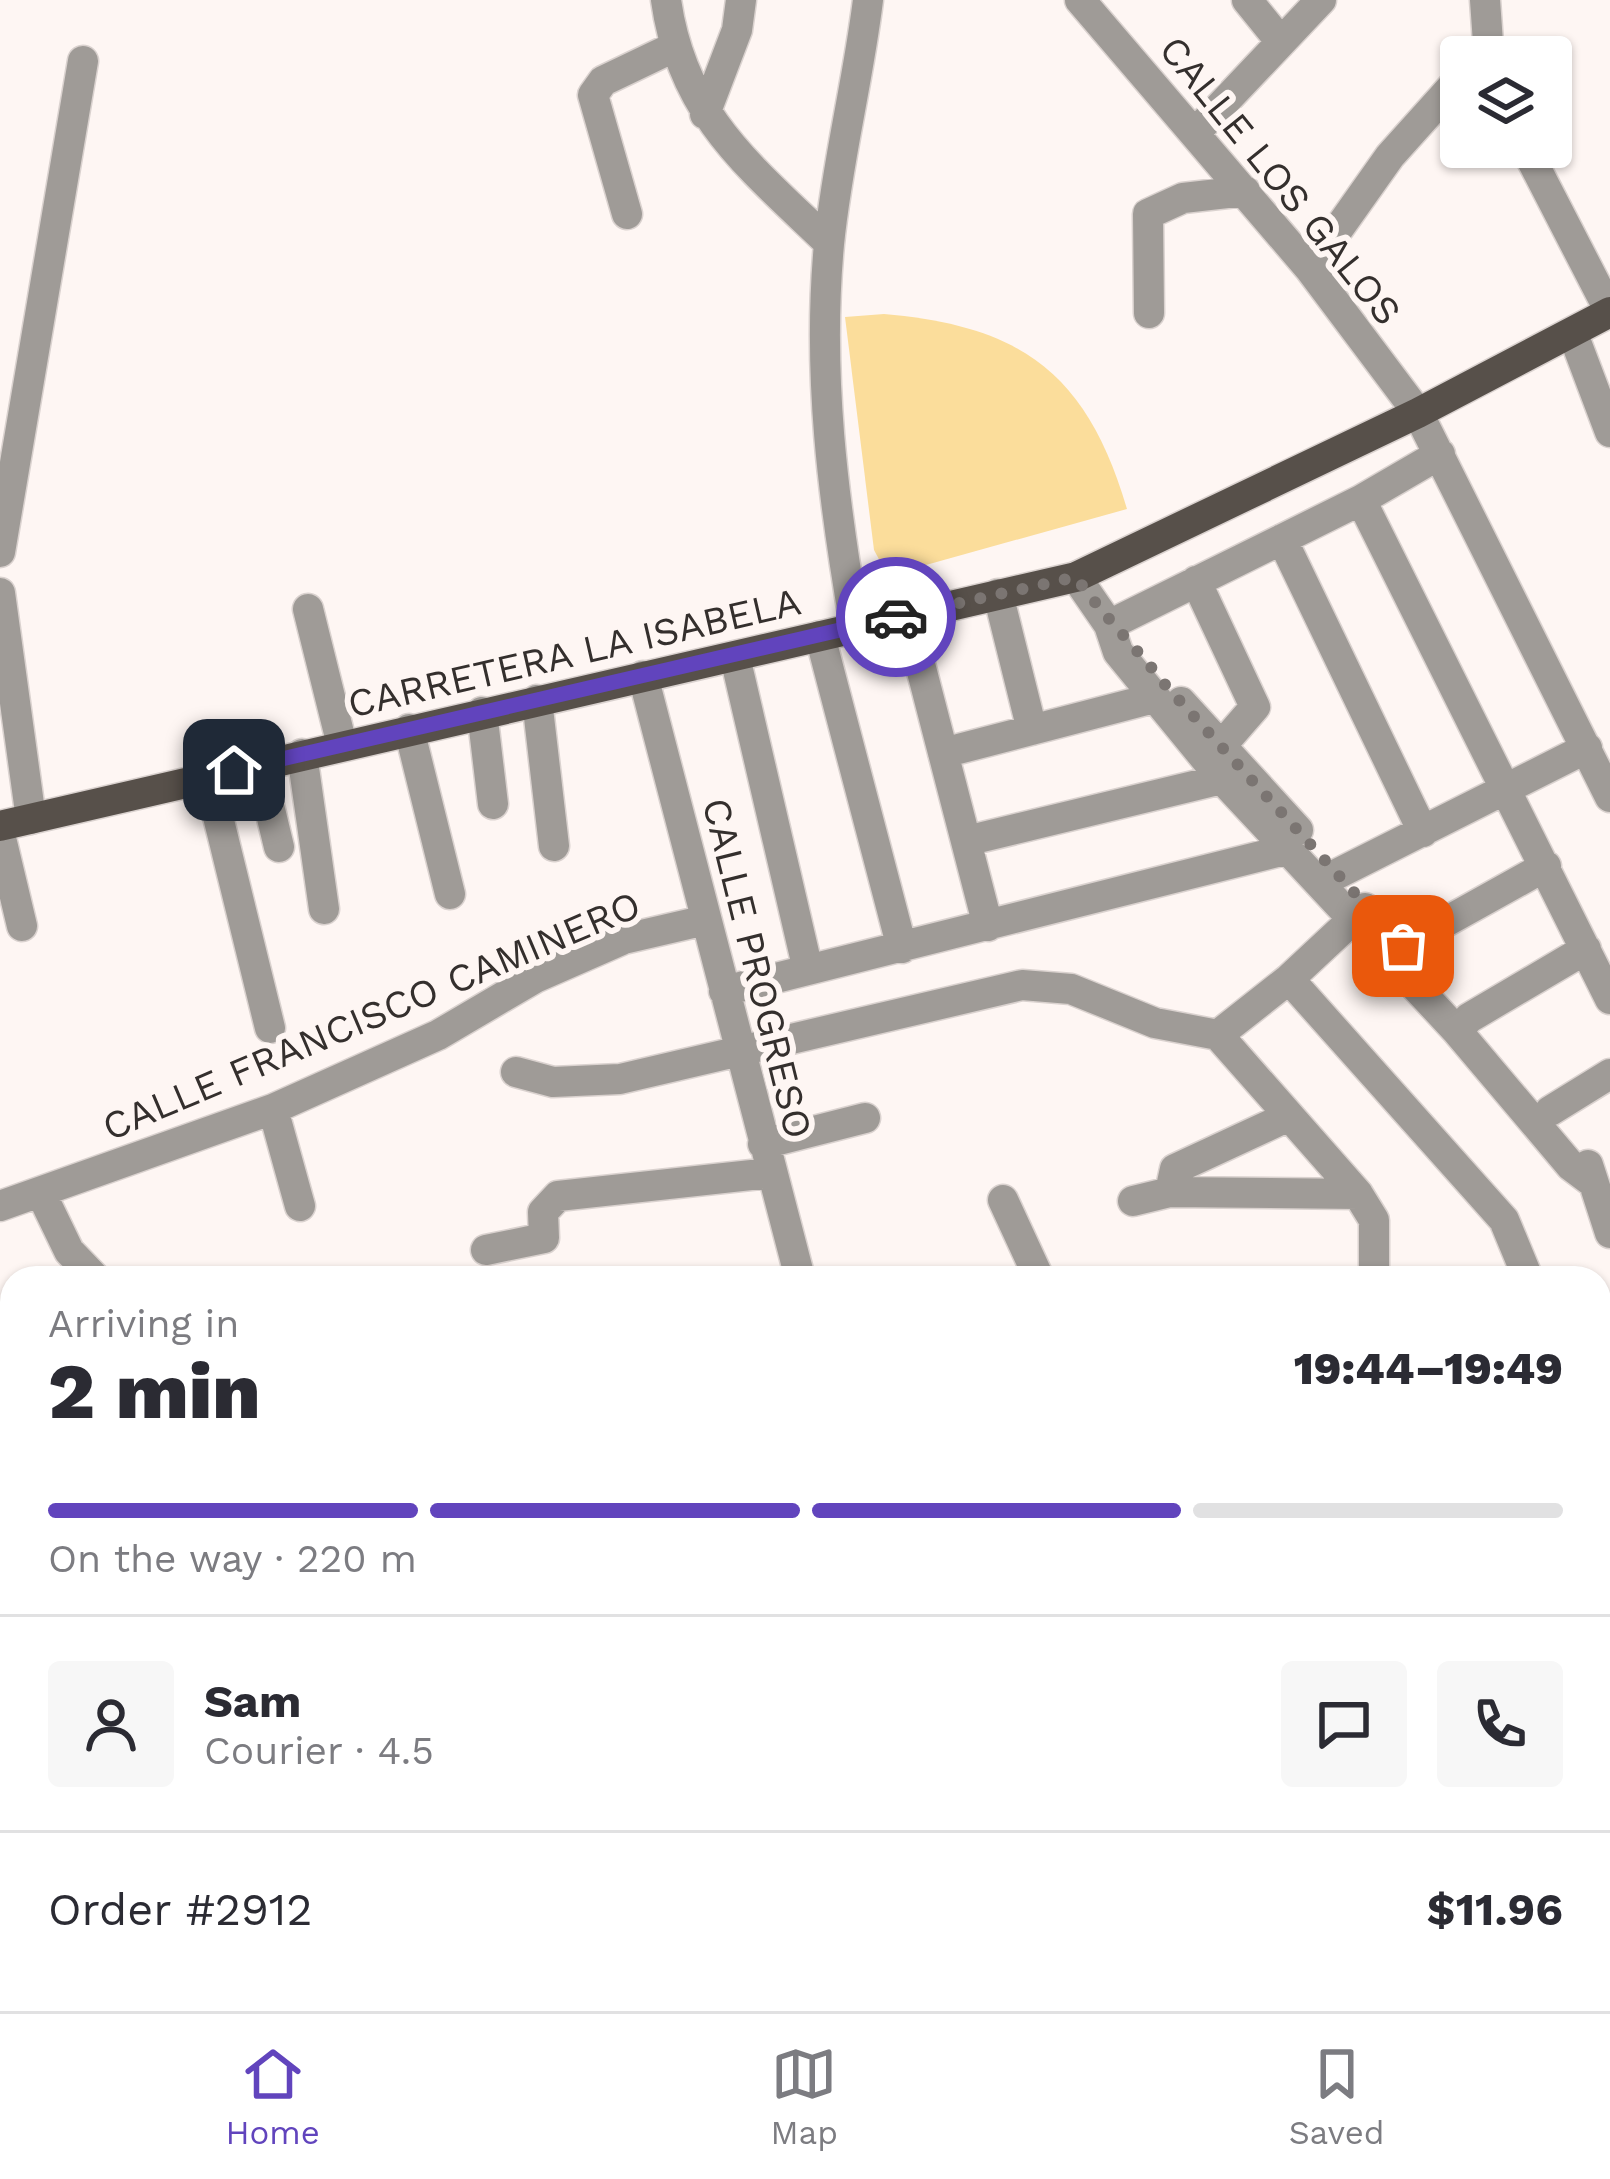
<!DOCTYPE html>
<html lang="en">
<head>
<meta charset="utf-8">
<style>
	body { margin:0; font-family:"Work Sans",sans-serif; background:#f7f7f7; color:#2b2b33; height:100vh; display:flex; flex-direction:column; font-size:45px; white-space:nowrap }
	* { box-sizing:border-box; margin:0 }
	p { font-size:39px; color:#7c7c81 }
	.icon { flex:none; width:66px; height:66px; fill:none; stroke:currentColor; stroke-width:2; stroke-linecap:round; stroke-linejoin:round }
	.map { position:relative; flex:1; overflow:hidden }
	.panel { position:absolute; left:0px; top:1266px; width:1611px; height:747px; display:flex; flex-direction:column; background:#fff; border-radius:36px 36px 0 0; box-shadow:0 3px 9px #0004 }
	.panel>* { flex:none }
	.controls { position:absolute; left:1440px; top:36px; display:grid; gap:24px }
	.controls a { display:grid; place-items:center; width:132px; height:132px; border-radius:12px; background:#fff; box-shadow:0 3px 9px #0004; font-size:60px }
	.pin { position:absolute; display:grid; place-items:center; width:102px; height:102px; color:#fff; margin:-51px; border-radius:24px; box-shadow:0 6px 18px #0006 }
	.courier { position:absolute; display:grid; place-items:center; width:120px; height:120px; margin:-60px; border:9px solid #6144bd; border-radius:50%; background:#fff; color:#222; box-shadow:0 3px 15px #0007 }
	.headline em { font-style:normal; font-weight:800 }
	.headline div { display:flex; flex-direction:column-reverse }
	.headline { display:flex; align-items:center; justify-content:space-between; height:204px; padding:0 48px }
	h1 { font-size:78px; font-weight:800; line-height:90px }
	.bar { display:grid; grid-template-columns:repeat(4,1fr); gap:18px 12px; align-content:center; height:144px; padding:0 48px }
	.bar i { height:15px; border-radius:9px; background:#e1e1e2 }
	.bar .current { background:#6144bd }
	.bar p { grid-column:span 4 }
	.line { display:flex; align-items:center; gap:30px; padding:0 48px; border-top:3px solid #e1e1e2 }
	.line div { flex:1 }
	.round { display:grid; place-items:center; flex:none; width:126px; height:126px; border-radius:12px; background:#f7f7f7 }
	.tabs { display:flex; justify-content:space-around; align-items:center; height:168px; border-top:3px solid #e1e1e2; background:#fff; font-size:33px; color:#7c7c81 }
	.tabs a { display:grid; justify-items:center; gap:6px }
	.tabs .current { color:#6144bd }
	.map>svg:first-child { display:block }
	.green { fill:#fbdd9b }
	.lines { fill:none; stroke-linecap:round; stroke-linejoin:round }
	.minor-casing { stroke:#dad2cf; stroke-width:33 }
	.major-casing { stroke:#dad2cf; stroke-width:33 }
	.minor { stroke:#9f9b97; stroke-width:30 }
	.major { stroke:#57504a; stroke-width:30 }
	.done { stroke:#7b7572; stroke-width:12; stroke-dasharray:0 21.6 }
	.route { stroke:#6144bd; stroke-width:15 }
	.labels { text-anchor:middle; stroke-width:12; stroke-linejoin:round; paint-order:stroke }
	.street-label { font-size:39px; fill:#342f2d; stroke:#fef6f3 }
</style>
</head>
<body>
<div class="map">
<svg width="1610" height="2011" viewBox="0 0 1610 2011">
	<rect width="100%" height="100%" fill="#fef6f3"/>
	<!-- green -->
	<path class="green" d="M884,314C1023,326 1087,374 1127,509L908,570L881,563L874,550L845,317Z"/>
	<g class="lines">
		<defs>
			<path id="minor" d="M666,0C682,115 750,167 829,243
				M1080,0L1310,269L1418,413L1610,797
				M1247,0L1281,42
				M1485,0L1489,57
				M705,114L737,30L741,0
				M1195,133L1321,0
				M1525,147L1610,312
				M627,214L593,95L603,81L672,48
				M1310,269L1390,156L1461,77
				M1149,313L1148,214L1183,198L1245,191
				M1573,334L1610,432
				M1361,500L1610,999
				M1282,539L1423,832
				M0,552L83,61
				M1076,577L1109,625L1118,652L1222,779L1457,1031L1571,1166L1591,1181
				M1196,581L1255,707L1222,745
				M0,593L31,819
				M998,594L1032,730
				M308,609L342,745
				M907,614L988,926
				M1109,625L1361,500L1440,454
				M855,626C833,499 817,374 829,244C837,162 858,82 868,0
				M820,636L902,948
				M735,657L808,970
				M643,676L800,1278
				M537,700L554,846
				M1181,702L1298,830
				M482,712L493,804
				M409,729L450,894
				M943,753L1154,698
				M302,754L324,909
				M259,764L279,847
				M208,776L270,1028
				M0,834L22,926
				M966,841L1222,779
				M1337,874L1587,748
				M1388,954L1546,866
				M1289,979L1504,1220L1528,1278
				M724,991L1289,849
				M1457,1031L1469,1018L1586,949
				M1218,1035L1358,1194L1374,1220V1278
				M1218,1035L1289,979L1365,908
				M516,1072L553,1082L620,1079L1022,985L1071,989L1155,1023L1218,1035
				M273,1109L300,1206
				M1550,1111L1610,1074
				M763,1144L865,1118
				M1588,1165L1610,1233
				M1170,1192L1175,1169L1287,1117
				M41,1193L69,1251L95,1278
				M1003,1200L1039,1278
				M1133,1201L1170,1192L1358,1194
				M0,1206L273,1109L438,1035L535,978L624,939L706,920
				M486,1250L544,1238L543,1212L558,1196L770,1173
				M1599,1357L1610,1360
				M1599,1529L1610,1533
				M0,1600L12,1571
				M1599,1683L1610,1655
				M0,1684L12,1688
				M0,1722L12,1715
				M117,2001L121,2011
				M1509,2001L1516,2011
				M53,2011L84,2001
				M759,2011L768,2001
				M928,2011L929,2001"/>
			<path id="major" d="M0,826L1076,577L1418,413L1610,312"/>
		</defs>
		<!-- minor casing -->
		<use href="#minor" class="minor-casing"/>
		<!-- major casing -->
		<use href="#major" class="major-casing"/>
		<!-- minor -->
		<use href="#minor" class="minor"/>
		<!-- major -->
		<use href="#major" class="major"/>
	</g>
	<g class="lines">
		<!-- done -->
		<path class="done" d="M896,617L1076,577C1104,617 1137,648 1167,687L1403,946"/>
		<!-- route -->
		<path class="route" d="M234,770L896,617"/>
	</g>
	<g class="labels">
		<!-- street labels -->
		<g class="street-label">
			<text transform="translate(1281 180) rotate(51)" y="14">CALLE LOS GALOS</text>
			<text transform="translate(574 652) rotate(-13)" y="14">CARRETERA LA ISABELA</text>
			<text transform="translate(758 968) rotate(76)" y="14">CALLE PROGRESO</text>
			<text transform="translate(371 1015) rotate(-23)" y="14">CALLE FRANCISCO CAMINERO</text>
		</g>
	</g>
</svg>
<div class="controls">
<a><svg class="icon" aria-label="layers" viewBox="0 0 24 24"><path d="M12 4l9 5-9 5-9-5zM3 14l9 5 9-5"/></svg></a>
</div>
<div class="pin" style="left:1403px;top:946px;background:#ea580c"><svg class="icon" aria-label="bag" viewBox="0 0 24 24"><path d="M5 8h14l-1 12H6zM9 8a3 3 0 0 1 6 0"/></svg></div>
<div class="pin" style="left:234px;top:770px;background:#1f2937"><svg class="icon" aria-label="home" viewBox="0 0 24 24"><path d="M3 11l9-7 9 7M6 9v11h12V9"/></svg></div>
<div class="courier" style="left:896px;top:617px"><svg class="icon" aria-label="car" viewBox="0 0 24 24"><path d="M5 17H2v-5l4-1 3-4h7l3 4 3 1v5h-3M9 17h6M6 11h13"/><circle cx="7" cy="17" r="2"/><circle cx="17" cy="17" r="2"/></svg></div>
<section class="panel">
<div class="headline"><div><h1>2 min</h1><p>Arriving in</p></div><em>19:44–19:49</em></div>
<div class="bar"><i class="current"></i><i class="current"></i><i class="current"></i><i></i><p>On the way · 220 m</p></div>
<div class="line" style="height:216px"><a class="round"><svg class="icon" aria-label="person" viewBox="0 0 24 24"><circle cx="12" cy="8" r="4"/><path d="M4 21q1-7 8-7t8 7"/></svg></a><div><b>Sam</b><p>Courier · 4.5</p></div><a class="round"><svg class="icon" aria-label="chat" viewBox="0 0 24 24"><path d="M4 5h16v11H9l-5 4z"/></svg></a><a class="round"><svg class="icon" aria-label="phone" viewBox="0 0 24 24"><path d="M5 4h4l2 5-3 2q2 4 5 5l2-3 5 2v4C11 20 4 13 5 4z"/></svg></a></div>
<div class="line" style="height:156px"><div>Order #2912</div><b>$11.96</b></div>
</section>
</div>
<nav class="tabs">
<a class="current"><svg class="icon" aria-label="home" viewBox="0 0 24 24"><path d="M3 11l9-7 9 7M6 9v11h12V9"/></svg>Home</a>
<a><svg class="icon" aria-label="map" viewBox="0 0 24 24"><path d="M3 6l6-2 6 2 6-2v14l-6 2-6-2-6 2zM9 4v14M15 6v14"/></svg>Map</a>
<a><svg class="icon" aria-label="saved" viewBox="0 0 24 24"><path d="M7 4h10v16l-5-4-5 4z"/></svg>Saved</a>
</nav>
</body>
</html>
